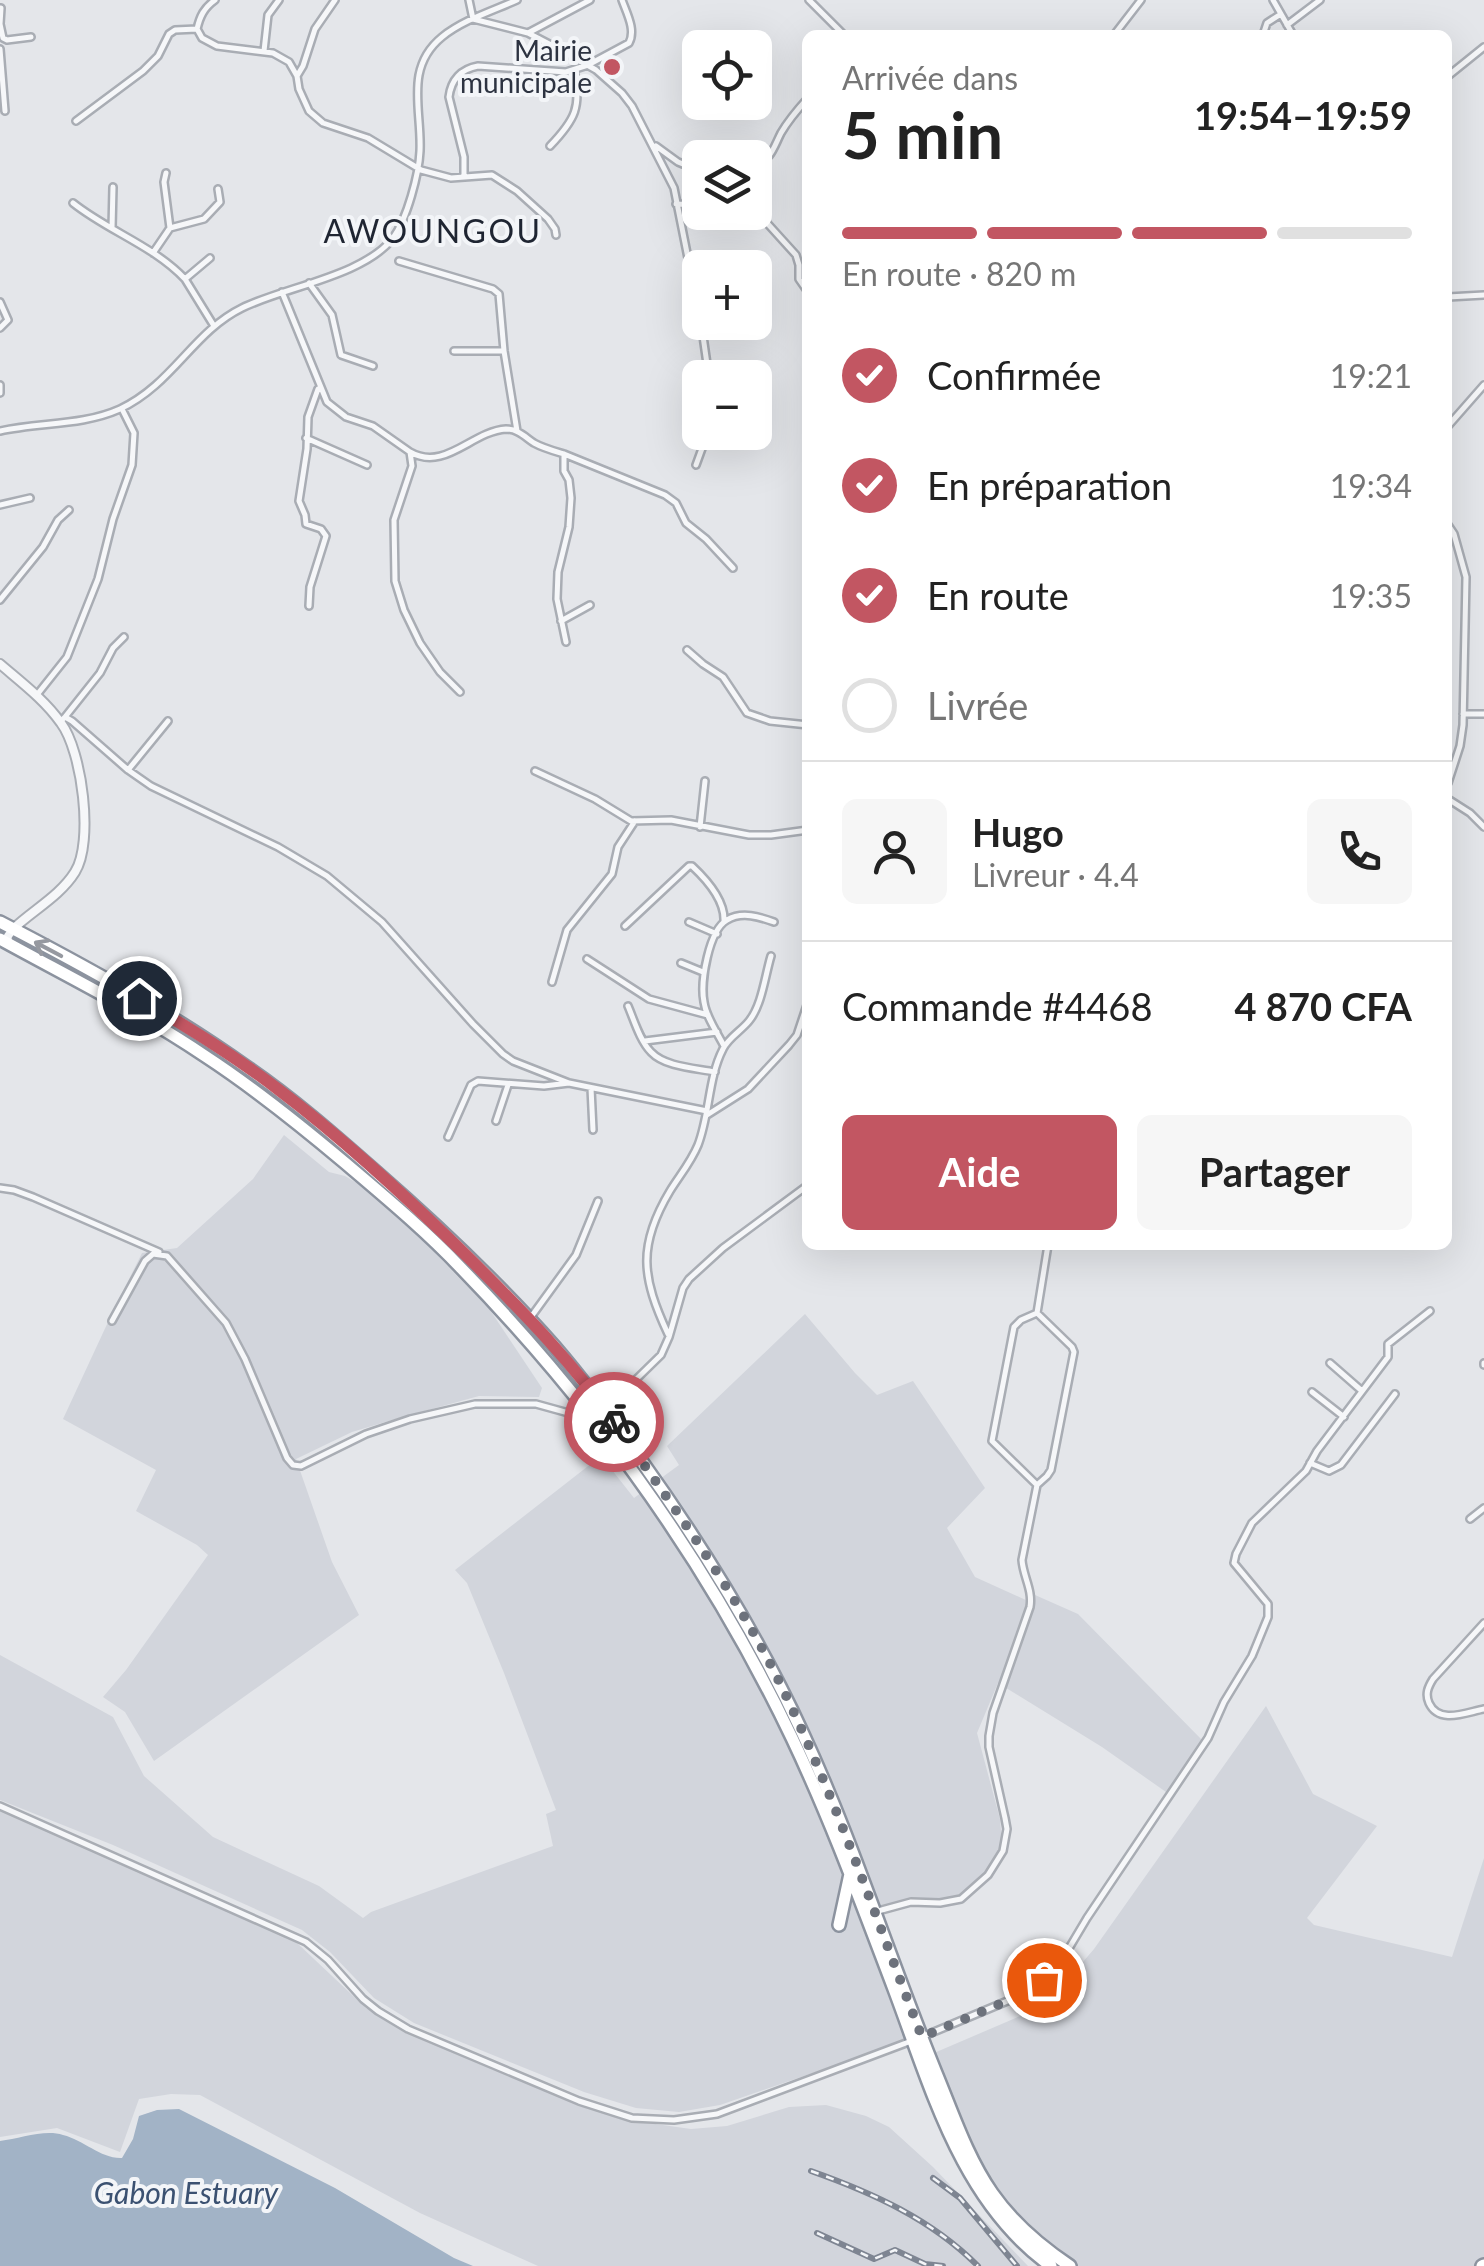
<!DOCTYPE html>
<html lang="fr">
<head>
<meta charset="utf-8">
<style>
	body { margin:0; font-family:Lato,sans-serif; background:#f6f6f6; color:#222; height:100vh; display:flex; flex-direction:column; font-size:38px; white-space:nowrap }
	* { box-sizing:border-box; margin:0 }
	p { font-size:32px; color:#767676 }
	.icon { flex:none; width:55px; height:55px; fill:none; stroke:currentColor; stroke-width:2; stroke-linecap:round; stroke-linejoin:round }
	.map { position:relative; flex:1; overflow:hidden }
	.drawer { position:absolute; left:802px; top:30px; width:650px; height:1220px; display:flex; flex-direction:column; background:#fff; border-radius:15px; box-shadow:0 10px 40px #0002 }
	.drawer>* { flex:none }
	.controls { position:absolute; left:682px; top:30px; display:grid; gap:20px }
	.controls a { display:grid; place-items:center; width:90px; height:90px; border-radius:15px; background:#fff; box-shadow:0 10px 40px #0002; font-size:50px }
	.pin { position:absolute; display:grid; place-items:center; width:85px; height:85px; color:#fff; margin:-42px; border:5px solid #fff; border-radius:50%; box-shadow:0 2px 10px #0007 }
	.courier { position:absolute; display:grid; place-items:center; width:100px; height:100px; margin:-50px; border:8px solid #c25662; border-radius:50%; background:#fff; color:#222; box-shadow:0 2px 12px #0007 }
	.head em { font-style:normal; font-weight:700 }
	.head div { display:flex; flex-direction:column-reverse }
	.head { display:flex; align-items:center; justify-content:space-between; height:170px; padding:0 40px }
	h1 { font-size:65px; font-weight:700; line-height:75px }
	.bar { display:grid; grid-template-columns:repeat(4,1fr); gap:15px 10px; align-content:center; height:120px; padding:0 40px }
	.bar i { height:12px; border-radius:8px; background:#e0e0e0 }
	.bar .on { background:#c25662 }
	.bar p { grid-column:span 4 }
	.line { display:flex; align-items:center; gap:25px; padding:0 40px; border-top:2px solid #e0e0e0 }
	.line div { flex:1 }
	.round { display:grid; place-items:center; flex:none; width:105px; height:105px; border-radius:15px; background:#f6f6f6 }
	ol { padding:0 40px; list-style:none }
	li { display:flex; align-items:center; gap:30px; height:110px }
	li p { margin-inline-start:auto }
	li .icon { padding:10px; border-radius:50%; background:#c25662; color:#fff; stroke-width:4 }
	li:last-child { color:#767676 }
	li i { width:55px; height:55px; border:5px solid #e0e0e0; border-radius:50% }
	.cta { display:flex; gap:20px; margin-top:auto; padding:20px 40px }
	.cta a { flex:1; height:115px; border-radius:15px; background:#c25662; color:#fff; font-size:40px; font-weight:700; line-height:115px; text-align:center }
	.cta a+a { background:#f6f6f6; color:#222 }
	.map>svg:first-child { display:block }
	.built { fill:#d2d5dc }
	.water { fill:#a2b3c6 }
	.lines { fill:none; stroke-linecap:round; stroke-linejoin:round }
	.minor-casing { stroke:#a9adb4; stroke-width:10 }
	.tertiary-casing { stroke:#a9adb4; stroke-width:12 }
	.trunk-casing { stroke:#8c939f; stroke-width:16 }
	.minor { stroke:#f6f7f9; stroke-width:5 }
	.tertiary { stroke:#f6f7f9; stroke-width:8 }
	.trunk { stroke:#fff; stroke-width:11 }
	.rail-casing { stroke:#7e8592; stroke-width:6 }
	.rail { stroke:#f3f5f8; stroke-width:2.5; stroke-dasharray:8; stroke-linecap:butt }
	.oneway { stroke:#9699a0 }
	.done { stroke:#6d727c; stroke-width:10; stroke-dasharray:0 18 }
	.route { stroke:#c25662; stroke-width:12 }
	.poi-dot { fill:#c25662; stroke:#f3f5f8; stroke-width:4 }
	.labels { text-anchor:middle; stroke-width:8; stroke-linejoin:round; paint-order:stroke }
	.poi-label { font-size:28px; fill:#2d3341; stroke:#f3f5f8; text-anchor:end }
	.water-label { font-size:30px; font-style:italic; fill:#3b5171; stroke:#f3f5f8 }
	.quarter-label { font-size:32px; letter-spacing:2.5px; fill:#1f2532; stroke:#f3f5f8 }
</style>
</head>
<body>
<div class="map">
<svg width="1484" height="2266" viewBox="0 0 1484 2266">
	<rect width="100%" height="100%" fill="#e4e6ea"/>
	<!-- built -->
	<path class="built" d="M284,1135L329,1172L345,1176L369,1190L412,1229L490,1310L542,1388L539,1397L479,1396L392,1420L352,1432L296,1459L332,1562L359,1615L154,1761L125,1712L103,1697L126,1670L208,1555L197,1545L136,1511L156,1470L63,1419L115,1307L142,1253L177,1248L253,1179Z
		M805,1314L855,1373L877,1395L913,1381L985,1488L947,1528L975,1577L1028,1601L1035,1595L1078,1614L1203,1741L1166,1792L1102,1747L998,1683L977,1733L1000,1819L1002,1845L985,1873L957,1898L905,1900L880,1916L934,2053L1046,2005L1094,1949L1266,1706L1313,1794L1377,1826L1307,1918L1314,1925L1452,1957L1484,1858V2266H1047L1020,2245L911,2039L720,2105L679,2112L636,2108L584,2092L414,2023L374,1998L330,1952L302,1930L113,1845L0,1800V1655L113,1717L144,1776L213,1837L319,1886L363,1918L371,1912L553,1846L546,1814L556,1810L504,1673L467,1583L455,1570L601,1456L634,1498L679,1465L667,1446Z
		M0,1807L296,1942L366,2008L405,2030L620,2119L691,2129L727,2126L789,2107L826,2105L866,2116L889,2127L933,2167L1028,2266H538L420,2213L200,2095L171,2094L139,2099L120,2152L57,2128L0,2137Z"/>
	<!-- water -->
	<path class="water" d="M179,2109L335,2188L454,2258L473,2266H0V2141C20,2139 44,2129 63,2135C84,2140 101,2159 122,2158L133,2139L139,2116L157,2110Z"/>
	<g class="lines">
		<defs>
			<path id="minor" d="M215,0C204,8 200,16 197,29L202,38L217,46L273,53L289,62L297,76L299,89L309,111L323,123L368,138L421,170L451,178L492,175L517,191L548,219L555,229L556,235
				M469,0L473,19L528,33L555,47L596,70L622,93L632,106L674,188L700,318
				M809,0L844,35
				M1273,0L1293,35
				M1,8L0,24L3,38L7,40L31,37
				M1287,25L1320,0
				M528,33L590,0
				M1114,35L1141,0
				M1263,35L1267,23L1281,14
				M0,49L5,111
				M264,51L268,15L279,0
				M297,76L303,66L315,29L335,0
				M1448,76L1484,47
				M76,121L143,71L158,56L169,34L175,30L197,29
				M550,146C575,120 582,107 574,70
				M656,146L678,162L700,171
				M755,166C772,158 773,149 781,133C788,121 798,109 808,98
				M464,177V157L449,97C451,80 461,69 478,66L566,72L588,65L629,43C636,30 627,14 622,0
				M73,203C108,231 154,246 185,279
				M676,204L700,205
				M740,212L767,223L796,255L799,265V279L808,292
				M112,228L113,187
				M170,228L204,219L220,202L218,189
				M153,253L170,228L164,182L166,173
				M210,258L185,279L214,326
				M399,261L493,289L499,294L504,351L517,431
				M309,283L332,315L341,355L373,366
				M282,292L327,402L346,417L373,426L410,452L412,466L394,520L395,581L404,610L420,643L440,672L460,692
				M1448,297L1484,295
				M0,302L8,320L0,328
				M701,322L709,378
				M454,351H504
				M0,385V393
				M1448,426L1484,385
				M0,431C40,422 82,426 120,409C173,384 193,332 242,308C284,287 364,276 393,238C407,219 419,174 420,151C422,110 404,68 442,37C463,20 492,11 517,0
				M306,438L367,465
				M410,452C445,472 472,431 506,429C518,429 525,437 534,443C543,448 554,451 564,454V471L569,480L571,498L569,527L558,572L557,599L566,642
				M564,454L665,495L676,503L686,523L706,539L733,568
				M696,465L708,432
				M0,505L30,498
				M1448,525L1454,534L1466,577L1463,725L1460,746L1448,783
				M0,600L43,547L58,520L69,510
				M309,606L310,587L326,536L321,529L306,524L305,515L299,501L307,449L308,417L318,389
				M561,621L590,605
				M687,650L703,664L723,677L747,713L770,721L808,725
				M36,696L67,657L98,579L113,519L132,465L134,433L122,409
				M1463,714H1484
				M65,717L100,673L113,648L124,637
				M61,721L65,717L72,721L128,770L151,786L278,847L327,876L382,922L473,1024L503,1054L513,1061L569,1083
				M128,770L168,721
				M535,771L595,799L631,821L671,820L749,835H771L808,830
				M1448,799L1470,813L1484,827
				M700,827L705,781
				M689,922L717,934
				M625,926L689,866H692C707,880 725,900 724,921
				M587,959L649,999L708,1015
				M681,963L703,972
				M552,982L567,930L612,874L618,847L635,821
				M628,1006C634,1020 640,1041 651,1052C665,1067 695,1068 715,1072
				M645,1041L717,1032
				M724,1046C717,1032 706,1017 704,1002C700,982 709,930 727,920C742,911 760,917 774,922
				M591,1088L593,1130
				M707,1115L748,1089L789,1045L797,1035L808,1002
				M496,1121L508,1085
				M448,1137L471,1085L478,1081L544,1086L569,1083L707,1111
				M0,1188L14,1190L33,1197L159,1252
				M1037,1313L1021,1320L1014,1327L992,1441L1037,1485
				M531,1317L576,1255L598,1201
				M112,1321L145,1261L153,1254L167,1256L226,1323L245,1359L287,1458L293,1465L301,1466L366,1434L410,1419L475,1404H536L583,1417H592L617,1398L661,1355L669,1337L683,1288L689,1279L723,1248L808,1185
				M668,1334C642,1278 637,1246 670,1191C680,1175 691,1162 698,1145C710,1114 708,1078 723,1049C728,1038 741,1031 749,1021C762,1005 765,976 771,956
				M1330,1363L1362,1391
				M1484,1363V1365
				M1312,1392L1344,1417
				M1310,1463L1329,1471L1341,1465L1395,1394
				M1470,1519L1484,1508
				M1484,1623L1433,1679C1428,1687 1425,1694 1429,1703C1439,1725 1467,1712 1484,1709
				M0,1806L306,1942L328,1960L363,1999L378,2011L408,2029L579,2101L632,2118L674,2120L717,2114L914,2040
				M878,1911L911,1902L940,1903L961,1899L988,1875L1003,1851L1007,1829L1005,1818L989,1747V1736L993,1713L1030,1607C1033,1590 1023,1576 1022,1560L1037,1485L1047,1476L1051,1470L1074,1352L1072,1347L1037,1313L1048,1245
				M924,2036L1024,1994L1043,1980L1059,1965L1087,1918L1208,1738L1224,1702L1252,1656L1268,1617V1604L1234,1563L1236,1554L1252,1523L1306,1471L1317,1451L1388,1357V1344L1430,1311"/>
			<path id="tertiary" d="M0,664C21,682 45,700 61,723C82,751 94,842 75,872C60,896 33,910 13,929L8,936L7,943"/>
			<path id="trunk" d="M0,922C83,965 169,1012 245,1066C292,1098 334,1135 376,1172C439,1227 499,1284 554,1346C585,1382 613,1420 640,1459C703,1547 758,1636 803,1734C854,1844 890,1961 936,2073C953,2114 967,2157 992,2193C1013,2223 1040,2246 1070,2266
				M0,939C69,977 140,1012 205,1056C254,1088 300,1125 344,1162C384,1196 425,1230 461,1268C595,1406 709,1564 792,1738C831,1820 862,1905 894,1989C931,2087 961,2202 1051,2266
				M839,1925L850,1874
				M1482,2266L1484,2265"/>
		</defs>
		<!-- minor casing -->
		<use href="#minor" class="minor-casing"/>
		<!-- tertiary casing -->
		<use href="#tertiary" class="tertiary-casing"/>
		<!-- trunk casing -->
		<use href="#trunk" class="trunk-casing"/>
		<!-- minor -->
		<use href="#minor" class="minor"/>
		<!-- tertiary -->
		<use href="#tertiary" class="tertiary"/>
		<!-- trunk -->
		<use href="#trunk" class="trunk"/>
		<defs>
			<path id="rail" d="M811,2171C873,2193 931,2219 978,2266
				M933,2178L960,2198L1017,2266
				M817,2233L874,2259L895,2250L925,2264L943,2266"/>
		</defs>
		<!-- rail casing -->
		<use href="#rail" class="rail-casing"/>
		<!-- rail -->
		<use href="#rail" class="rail"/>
	</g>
	<!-- one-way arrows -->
	<defs><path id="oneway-shaft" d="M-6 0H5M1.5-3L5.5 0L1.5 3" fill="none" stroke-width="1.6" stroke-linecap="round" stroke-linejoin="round" transform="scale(2.5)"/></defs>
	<use class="oneway" href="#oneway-shaft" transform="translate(48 949) rotate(-152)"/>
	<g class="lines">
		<!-- done -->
		<path class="done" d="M614,1422C671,1503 729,1583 774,1671C833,1789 874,1914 922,2037L1024,1994L1044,1980"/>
		<!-- route -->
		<path class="route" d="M139,998C187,1027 235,1056 279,1090C348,1142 412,1202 473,1262C523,1312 574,1364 614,1422"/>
	</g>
	<!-- markers -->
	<circle class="poi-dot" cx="612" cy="67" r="10"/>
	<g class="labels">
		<!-- poi labels -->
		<g class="poi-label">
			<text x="592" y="61">Mairie<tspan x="592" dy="32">municipale</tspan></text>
		</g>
		<!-- water labels -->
		<g class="water-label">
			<text x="186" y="2204">Gabon Estuary</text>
		</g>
		<!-- quarter labels -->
		<g class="quarter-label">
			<text x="433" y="243">AWOUNGOU</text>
		</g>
	</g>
</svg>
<div class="controls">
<a><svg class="icon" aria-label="locate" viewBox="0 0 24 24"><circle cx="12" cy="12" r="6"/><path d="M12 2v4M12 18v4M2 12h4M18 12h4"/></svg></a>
<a><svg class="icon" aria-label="layers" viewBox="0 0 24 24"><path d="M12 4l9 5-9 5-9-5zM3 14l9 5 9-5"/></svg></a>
<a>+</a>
<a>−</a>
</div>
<div class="pin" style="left:1044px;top:1980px;background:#ea580c"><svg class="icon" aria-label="bag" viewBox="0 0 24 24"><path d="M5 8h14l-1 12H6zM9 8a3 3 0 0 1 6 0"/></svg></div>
<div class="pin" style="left:139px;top:998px;background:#1f2937"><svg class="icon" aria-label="home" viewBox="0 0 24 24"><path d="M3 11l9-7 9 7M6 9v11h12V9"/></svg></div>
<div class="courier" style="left:614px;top:1422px"><svg class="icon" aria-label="bike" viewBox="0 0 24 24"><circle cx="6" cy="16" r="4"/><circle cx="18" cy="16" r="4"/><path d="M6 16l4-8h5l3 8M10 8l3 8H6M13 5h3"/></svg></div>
<section class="drawer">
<div class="head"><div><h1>5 min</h1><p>Arrivée dans</p></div><em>19:54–19:59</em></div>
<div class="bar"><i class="on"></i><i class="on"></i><i class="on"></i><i></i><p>En route · 820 m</p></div>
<ol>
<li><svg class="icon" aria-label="check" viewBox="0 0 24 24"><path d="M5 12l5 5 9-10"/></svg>Confirmée<p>19:21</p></li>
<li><svg class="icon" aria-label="check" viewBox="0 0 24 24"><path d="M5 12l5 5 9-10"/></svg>En préparation<p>19:34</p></li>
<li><svg class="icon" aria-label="check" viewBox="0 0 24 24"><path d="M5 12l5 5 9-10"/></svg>En route<p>19:35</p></li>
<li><i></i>Livrée</li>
</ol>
<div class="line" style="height:180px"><a class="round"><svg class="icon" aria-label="person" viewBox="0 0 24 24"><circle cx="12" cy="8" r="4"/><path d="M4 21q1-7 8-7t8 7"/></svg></a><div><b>Hugo</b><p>Livreur · 4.4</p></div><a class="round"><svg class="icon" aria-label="phone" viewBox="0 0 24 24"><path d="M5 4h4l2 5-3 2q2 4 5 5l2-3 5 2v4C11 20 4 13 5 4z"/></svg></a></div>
<div class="line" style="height:130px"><div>Commande #4468</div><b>4 870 CFA</b></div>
<div class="cta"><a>Aide</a><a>Partager</a></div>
</section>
</div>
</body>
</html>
